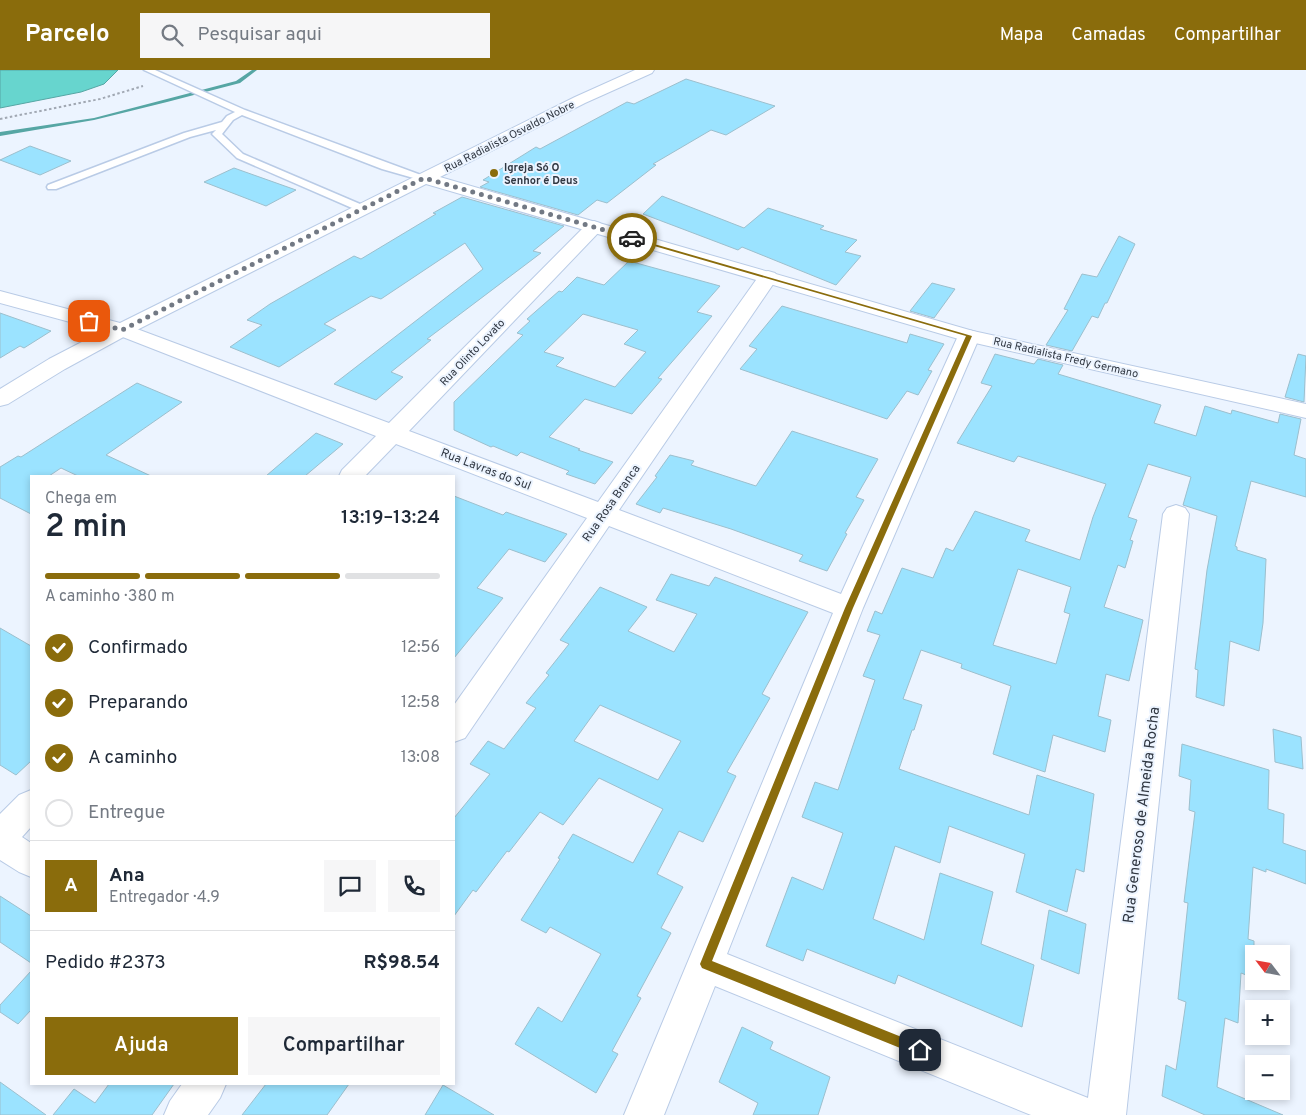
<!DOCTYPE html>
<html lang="pt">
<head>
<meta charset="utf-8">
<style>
	body { margin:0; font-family:Overpass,sans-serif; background:#f6f6f7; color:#1f2937; height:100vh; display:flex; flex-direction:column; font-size:19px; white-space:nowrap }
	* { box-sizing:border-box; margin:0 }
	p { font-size:16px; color:#747a83 }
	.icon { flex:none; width:28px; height:28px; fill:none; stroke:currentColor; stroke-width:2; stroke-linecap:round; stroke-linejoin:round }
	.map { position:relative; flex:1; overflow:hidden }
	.drawer { position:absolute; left:30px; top:405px; width:425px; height:610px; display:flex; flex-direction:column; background:#fff; border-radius:0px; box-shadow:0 2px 8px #0003 }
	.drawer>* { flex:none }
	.needle { width:32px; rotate:301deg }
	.buttons { position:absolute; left:1245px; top:875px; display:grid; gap:10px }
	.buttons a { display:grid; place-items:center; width:45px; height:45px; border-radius:0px; background:#fff; box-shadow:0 2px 8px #0003; font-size:25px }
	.pin { position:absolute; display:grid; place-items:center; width:42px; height:42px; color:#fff; margin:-21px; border-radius:10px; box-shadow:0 2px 8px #0006 }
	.courier { position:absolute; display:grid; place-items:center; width:50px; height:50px; margin:-25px; border:4px solid #8a6c0c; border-radius:50%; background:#fff; color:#222; box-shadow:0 1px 6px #0007 }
	.head em { font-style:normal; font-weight:600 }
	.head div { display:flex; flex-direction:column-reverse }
	.head { display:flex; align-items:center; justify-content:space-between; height:85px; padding:0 15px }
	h1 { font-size:32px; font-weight:600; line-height:38px }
	.bar { display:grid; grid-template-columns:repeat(4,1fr); gap:8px 5px; align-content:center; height:60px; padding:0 15px }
	.bar i { height:6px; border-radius:4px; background:#e0e1e3 }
	.bar .on { background:#8a6c0c }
	.bar p { grid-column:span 4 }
	.line { display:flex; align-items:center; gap:12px; padding:0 15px; border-top:1px solid #e0e1e3 }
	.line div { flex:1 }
	.round { display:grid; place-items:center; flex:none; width:52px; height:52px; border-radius:0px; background:#f6f6f7 }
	ol { padding:0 15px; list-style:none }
	li { display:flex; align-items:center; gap:15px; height:55px }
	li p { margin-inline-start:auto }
	li .icon { padding:5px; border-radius:50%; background:#8a6c0c; color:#fff; stroke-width:4 }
	li:last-child { color:#747a83 }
	li i { width:28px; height:28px; border:2px solid #e0e1e3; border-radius:50% }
	.primary-button { display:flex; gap:10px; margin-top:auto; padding:10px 15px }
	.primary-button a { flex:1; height:58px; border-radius:0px; background:#8a6c0c; color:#fff; font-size:20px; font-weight:600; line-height:58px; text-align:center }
	.primary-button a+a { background:#f6f6f7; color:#1f2937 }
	header { display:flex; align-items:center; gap:30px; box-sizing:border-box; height:70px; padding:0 25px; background:#8a6c0c; color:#fff }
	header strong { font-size:24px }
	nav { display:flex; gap:28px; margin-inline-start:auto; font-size:18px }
	.search { width:350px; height:45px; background:#f6f6f7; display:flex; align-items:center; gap:12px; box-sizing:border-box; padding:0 18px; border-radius:0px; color:#747a83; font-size:19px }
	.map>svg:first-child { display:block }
	.water { fill:#67d5ce; stroke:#56a6a4 }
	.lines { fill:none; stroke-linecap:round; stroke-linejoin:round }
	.stream { fill:#56a6a4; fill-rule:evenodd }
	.building { fill:#9be3ff; stroke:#9cbfcd; fill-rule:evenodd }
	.service-casing { stroke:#b9cbe6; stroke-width:3 }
	.minor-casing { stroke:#b9cbe6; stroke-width:2 }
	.tertiary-casing { stroke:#b9cbe6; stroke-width:2 }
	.path { stroke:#a1a8b3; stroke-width:2; stroke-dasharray:2.5 2.5; stroke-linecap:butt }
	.service { fill:#fff; fill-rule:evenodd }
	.minor { fill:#fff; fill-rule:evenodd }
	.tertiary { fill:#fff; fill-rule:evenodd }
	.route { fill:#8a6c0c }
	.done { stroke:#727984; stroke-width:5; stroke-dasharray:0 9 }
	.poi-dot { fill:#8a6c0c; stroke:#ecf4ff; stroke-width:2 }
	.labels { text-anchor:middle; stroke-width:4; stroke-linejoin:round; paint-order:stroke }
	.far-street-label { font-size:11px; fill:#303742; stroke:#ecf4ff }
	.far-poi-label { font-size:11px; font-weight:bold; fill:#303742; stroke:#ecf4ff; text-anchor:start }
	.street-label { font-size:12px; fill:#303742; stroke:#ecf4ff }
	.near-street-label { font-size:15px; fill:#303742; stroke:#ecf4ff }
</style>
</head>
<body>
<header>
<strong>Parcelo</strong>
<div class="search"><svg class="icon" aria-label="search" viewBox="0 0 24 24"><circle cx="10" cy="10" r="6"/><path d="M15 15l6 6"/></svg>Pesquisar aqui</div>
<nav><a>Mapa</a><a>Camadas</a><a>Compartilhar</a></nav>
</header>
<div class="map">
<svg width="1306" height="1045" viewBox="0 0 1306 1045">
	<rect width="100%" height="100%" fill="#ecf4ff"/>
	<!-- water -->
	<path class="water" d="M0,0H118L104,14L81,22L0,38Z"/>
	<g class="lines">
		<!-- stream -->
		<path class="stream" d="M252,0H257L240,13L167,32L94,50L0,66V62L94,48L236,11Z"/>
	</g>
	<!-- building -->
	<path class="building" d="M686,9L775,36L726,65L711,60L653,94L656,95L607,133L597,130L578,145L480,117L489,112L483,110L536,77L540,79L627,32L634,34Z
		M30,76L71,91L40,105L0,90Z
		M234,98L296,120L266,136L204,112Z
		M662,126L744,158L768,138L824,156L820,159L857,170L845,182L861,186L836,215L742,177L738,180L643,144Z
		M462,127L564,156L533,181L541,183L427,269L431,270L391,302L403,307L376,330L334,314L483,199L465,173L381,229L371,226L324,254L336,260L279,297L230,277L262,255L247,250L270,234L354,186L361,189L436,144L433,143Z
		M1119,166L1135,174L1107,233H1105L1098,248L1092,246L1072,281L1046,275L1068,240L1064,239L1082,204L1097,207Z
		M629,191L720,216L697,242L712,246L658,308L662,309L632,344L585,329L549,367L580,379L578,380L613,392L595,414L566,404L569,401L521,382L517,386L493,376L491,377L454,360V332L523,265L517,263L530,251L527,249L559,221L562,222L577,207L604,215ZM583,244L638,260L624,274L646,282L615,317L556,296L564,288L544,282Z
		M932,213L955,219L934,248L910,241Z
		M782,236L907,273L910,264L944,274L928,300L932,301L918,325L907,321L887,349L740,299L757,279L749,276Z
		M0,243L51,261L24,278L20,276L0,288Z
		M995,284L1034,294L1038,289L1063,295L1058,304L1161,335L1154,353L1196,366L1205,336L1231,344L1232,340L1278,353L1280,344L1301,349L1294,385L1306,389V427L1251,411L1235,476L1237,477V480L1266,489L1263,553L1259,581L1230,571L1224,636L1196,627L1198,600L1195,599L1207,500L1217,446L1183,435L1191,407L1148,394L1128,447L1137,450L1130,470L1133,471L1125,498L1118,495L1104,537L1143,550L1129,611L1106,604L1098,646L1111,650L1105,682L1053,665L1045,702L993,684L1011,616L961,598L962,594L921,580L903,629L922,635L914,660H912L899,699L1029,745L1037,705L1094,724L1084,802L1076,799L1067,842L1016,822L1025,784L949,756L940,793L895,776L873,849L924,870L940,803L993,822L981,874L1034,895L1022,957L898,905L895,914L807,879L803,891L766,876L792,807L823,820L843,763L802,747L815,712L838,720L875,610L863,606L880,565L867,561L875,541L882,544L902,498L933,508L946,478L953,481L975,441L1030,460L1025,471L1080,490L1093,447L1106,414L1018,386L1014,392L957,373L992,316L981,313ZM1018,499L1071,517L1064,542L1070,544L1056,594L993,575Z
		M1298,284L1306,286L1304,332L1285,327Z
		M137,313L182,332L106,385L151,406H78L61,398L49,406H31V444L0,428V397L18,386L21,387Z
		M792,361L878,389L856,427L864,430L845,463L847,464L827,501L799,491L803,485L731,459L663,438L660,443L636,434L657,407L655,406L670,385L694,391L691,395L756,416Z
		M316,363L343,374L305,406H266Z
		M454,426L503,445L506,442L567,464L545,492L509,479L477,518L503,528L454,588Z
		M671,504L709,516L715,507L808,542L762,624L770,628L727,702L736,706L703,772L679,761L657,804L683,817L661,858L671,863L637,926L641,928L612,981L618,984L596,1023L515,974L538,937L562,952L601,884L550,857L546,863L521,850L560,789L558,788L573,764L633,793L663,739L599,708L563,755L540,742L509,782L507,781L476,822L473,820L454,846V748L490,704L470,694L488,671L504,679L536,638L526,633L549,605L546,603L569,574L560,570L600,517L647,537L628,561L674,582L697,544L656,530ZM600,635L681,671L658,710L574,671Z
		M0,558L31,576V691L16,705L0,695Z
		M1273,659L1301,667L1303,699L1275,692Z
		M1182,674L1269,700L1268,739L1284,744L1283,773L1306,781V814L1266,799V802L1253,797L1248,869L1254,871V908L1241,903L1238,953L1225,948L1217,1017L1283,1045H1205L1162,1026L1166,995L1176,1000L1186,932L1178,929L1188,833L1184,832L1195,742L1189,740L1191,710L1179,706Z
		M0,826L31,846V893L0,872Z
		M1049,840L1086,854L1079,904L1041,889Z
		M31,901V940L18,954L0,942V935Z
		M742,957L773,972L770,979L830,1007L818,1045H753L758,1033L719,1012Z
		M0,1012L46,1045H0Z
		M109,1014H174L152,1045H53L74,1019L95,1033Z
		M266,1014H349L327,1045H242Z
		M443,1015L494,1045H425Z"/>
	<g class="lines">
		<defs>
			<path id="service" d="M144,0H155L245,40L429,108L424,111L382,99L242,45L233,50L222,64L243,84L367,137L368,139L367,141H359L237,88L214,66L212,64L216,60L190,67L56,119H48L47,117L48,115L184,63L222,52L227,46L235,42Z"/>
			<path id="minor" d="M594,151L600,153L603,157L600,161L409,361L598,432L761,203L768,201L775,203L778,207L619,440L841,524L958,266L962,262L969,260L976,262L980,266L863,538L727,884L1088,1028L1163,444L1167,438L1176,435L1185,438L1189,444L1126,1045H1031L715,916L664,1045H624L833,543L609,456L465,668L454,672V635L587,448L396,374L365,406H339L342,400L376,366L115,264L112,260L115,256L122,254L129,256L389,353L588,153Z
				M31,720V757L22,767L31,773V807L19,802L0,790V744L19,725Z
				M182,1014H226L220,1028L208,1045H164L170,1031Z"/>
			<path id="tertiary" d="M635,0H654L652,3L585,33L440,107L973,261L1306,334V348L962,270L426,114L129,264L65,299L8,334L0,336V319L49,289L103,261L0,233V221L120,253L575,27Z"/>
		</defs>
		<!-- service casing -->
		<use href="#service" class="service-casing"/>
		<!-- minor casing -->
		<use href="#minor" class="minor-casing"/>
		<!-- tertiary casing -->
		<use href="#tertiary" class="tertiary-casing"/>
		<!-- path -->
		<path class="path" d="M0,49L100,29L143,16"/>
		<!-- service -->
		<use href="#service" class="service"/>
		<!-- minor -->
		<use href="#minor" class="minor"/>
		<!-- tertiary -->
		<use href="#tertiary" class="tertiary"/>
	</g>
	<!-- route -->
	<path class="route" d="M630,167L972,266L853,538L712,891L924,976L926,980L924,984L920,986L702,898L700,894L845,538L966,266L630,169Z"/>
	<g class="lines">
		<!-- done -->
		<path class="done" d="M89,251L122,260L424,108L632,168"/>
	</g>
	<!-- markers -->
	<circle class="poi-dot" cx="494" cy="103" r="5"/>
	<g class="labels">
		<!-- far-street labels -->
		<g class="far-street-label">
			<text transform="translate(509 66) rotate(-27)" y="4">Rua Radialista Osvaldo Nobre</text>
			<text transform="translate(472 282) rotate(-46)" y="4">Rua Olinto Lovato</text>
			<text transform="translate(1066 287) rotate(13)" y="4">Rua Radialista Fredy Germano</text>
		</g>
		<!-- far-poi labels -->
		<g class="far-poi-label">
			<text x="504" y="101">Igreja Só O<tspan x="504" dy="13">Senhor é Deus</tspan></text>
		</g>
		<!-- street labels -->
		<g class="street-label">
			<text transform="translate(486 399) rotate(21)" y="4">Rua Lavras do Sul</text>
			<text transform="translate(611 433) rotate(-55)" y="4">Rua Rosa Branca</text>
		</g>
		<!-- near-street labels -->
		<g class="near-street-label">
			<text transform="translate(1141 745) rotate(-83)" y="5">Rua Generoso de Almeida Rocha</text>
		</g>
	</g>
</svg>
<div class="buttons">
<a><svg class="needle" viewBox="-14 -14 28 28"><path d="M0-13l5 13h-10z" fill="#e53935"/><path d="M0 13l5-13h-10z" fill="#747a83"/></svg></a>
<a>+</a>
<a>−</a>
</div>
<div class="pin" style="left:89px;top:251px;background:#ea580c"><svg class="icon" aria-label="bag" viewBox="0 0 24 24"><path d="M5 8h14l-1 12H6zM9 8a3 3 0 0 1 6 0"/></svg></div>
<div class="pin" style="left:920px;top:980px;background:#1f2937"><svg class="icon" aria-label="home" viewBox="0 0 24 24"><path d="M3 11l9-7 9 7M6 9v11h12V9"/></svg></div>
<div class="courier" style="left:632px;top:168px"><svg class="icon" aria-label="car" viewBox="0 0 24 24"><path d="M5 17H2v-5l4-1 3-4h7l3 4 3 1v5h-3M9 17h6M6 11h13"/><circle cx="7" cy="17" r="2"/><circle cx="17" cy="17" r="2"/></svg></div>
<section class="drawer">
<div class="head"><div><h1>2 min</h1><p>Chega em</p></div><em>13:19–13:24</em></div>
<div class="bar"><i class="on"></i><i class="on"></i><i class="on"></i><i></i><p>A caminho · 380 m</p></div>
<ol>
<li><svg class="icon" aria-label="check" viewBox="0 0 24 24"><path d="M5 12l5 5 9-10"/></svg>Confirmado<p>12:56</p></li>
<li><svg class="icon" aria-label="check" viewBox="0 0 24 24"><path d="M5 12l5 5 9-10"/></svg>Preparando<p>12:58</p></li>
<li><svg class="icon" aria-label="check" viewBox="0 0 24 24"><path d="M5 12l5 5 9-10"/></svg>A caminho<p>13:08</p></li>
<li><i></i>Entregue</li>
</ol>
<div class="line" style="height:90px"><b class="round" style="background:#8a6c0c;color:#fff">A</b><div><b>Ana</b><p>Entregador · 4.9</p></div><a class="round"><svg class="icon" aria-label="chat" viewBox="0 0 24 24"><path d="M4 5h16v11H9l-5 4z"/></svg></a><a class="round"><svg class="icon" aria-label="phone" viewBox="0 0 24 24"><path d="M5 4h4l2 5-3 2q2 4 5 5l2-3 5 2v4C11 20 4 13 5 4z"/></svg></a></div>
<div class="line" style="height:65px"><div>Pedido #2373</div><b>R$98.54</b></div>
<div class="primary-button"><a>Ajuda</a><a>Compartilhar</a></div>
</section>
</div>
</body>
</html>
